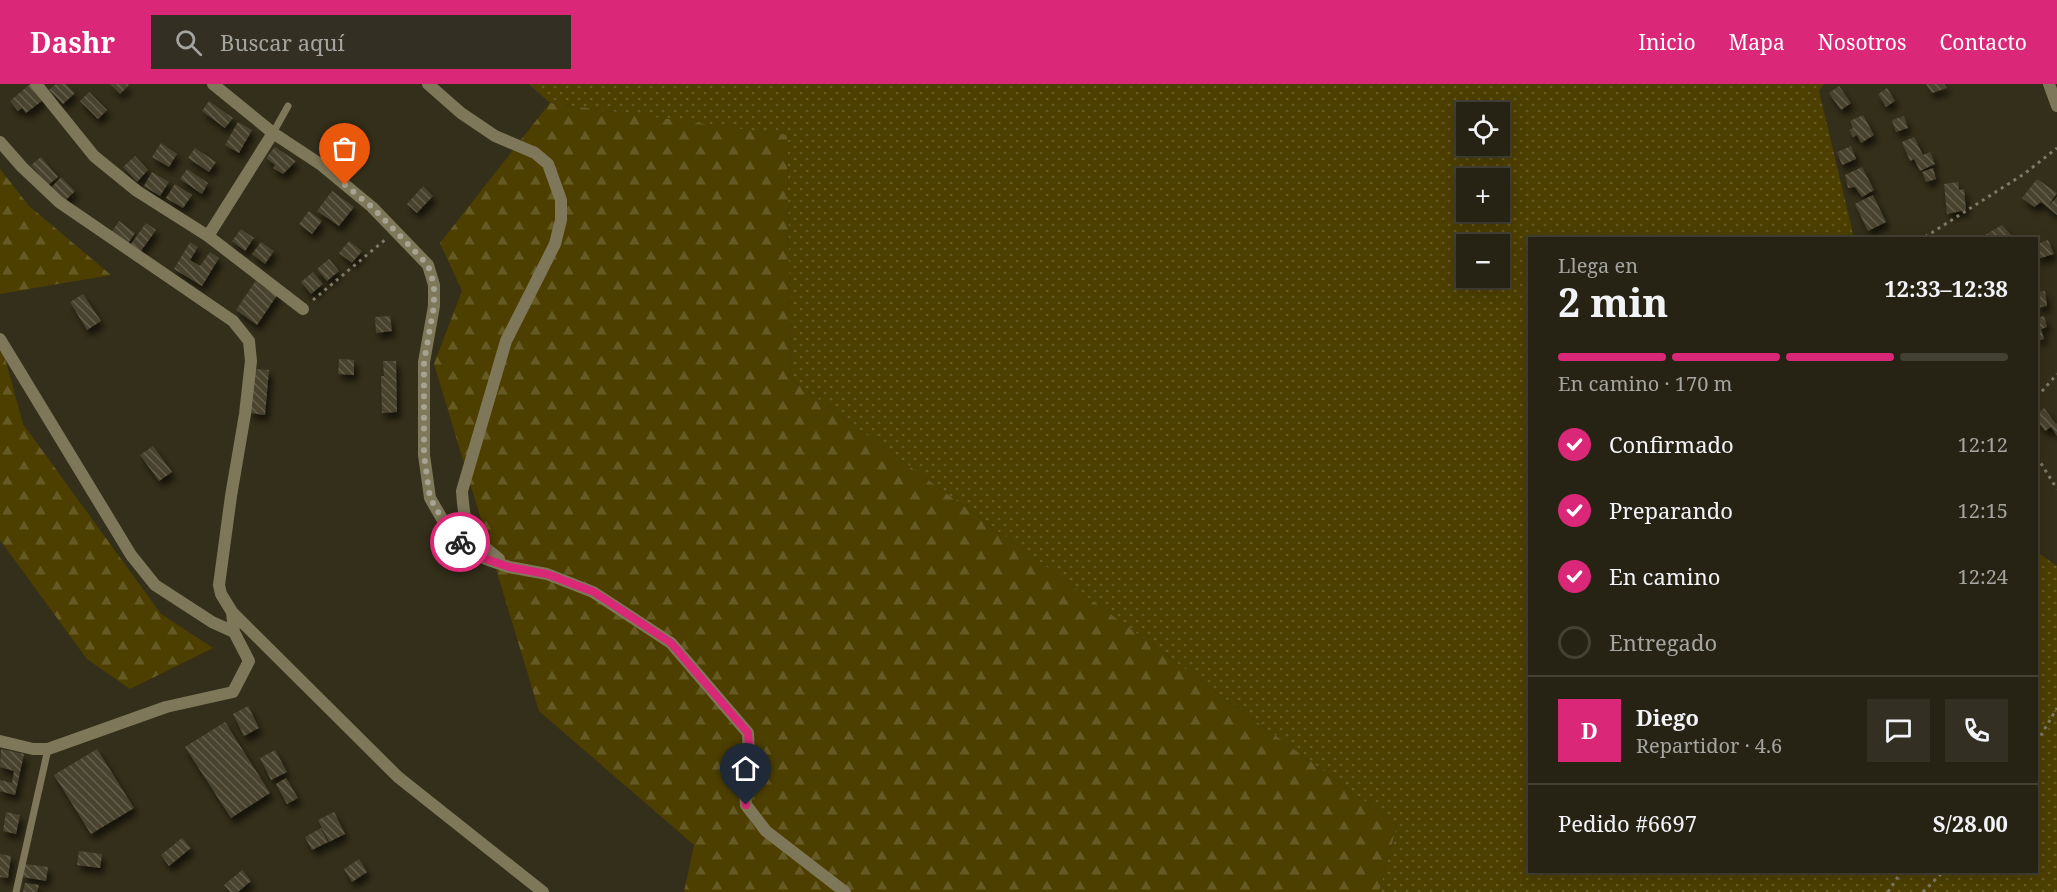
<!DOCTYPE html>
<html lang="es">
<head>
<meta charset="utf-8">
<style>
	body { margin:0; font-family:"Noto Serif",serif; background:#332f22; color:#f1f3f6; height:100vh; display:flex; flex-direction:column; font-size:22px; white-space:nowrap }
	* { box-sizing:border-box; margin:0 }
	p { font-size:20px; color:#a4a4a0 }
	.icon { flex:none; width:33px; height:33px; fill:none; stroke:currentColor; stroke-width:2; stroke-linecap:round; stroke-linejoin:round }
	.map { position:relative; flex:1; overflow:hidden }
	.side { position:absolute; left:1528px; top:153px; width:510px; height:636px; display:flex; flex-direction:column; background:#272314; border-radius:0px; box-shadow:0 3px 15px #0003,0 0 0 2px #434034 }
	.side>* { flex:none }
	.controls { position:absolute; left:1456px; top:18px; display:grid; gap:12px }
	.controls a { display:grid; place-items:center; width:54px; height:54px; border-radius:0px; background:#272314; box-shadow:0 3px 15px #0003,0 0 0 2px #434034; font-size:30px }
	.pin { position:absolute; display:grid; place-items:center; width:51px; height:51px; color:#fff; margin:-62px -26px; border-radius:50% 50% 50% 0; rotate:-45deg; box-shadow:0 0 6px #0007 }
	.pin .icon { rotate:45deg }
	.courier { position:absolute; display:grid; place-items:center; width:60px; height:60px; margin:-30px; border:4px solid #db2777; border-radius:50%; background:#fff; color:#222; box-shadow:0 2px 8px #0007 }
	.overview em { font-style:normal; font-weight:700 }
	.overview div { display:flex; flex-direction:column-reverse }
	.overview { display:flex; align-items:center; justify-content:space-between; height:102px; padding:0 30px }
	h1 { font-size:39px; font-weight:700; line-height:45px }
	.bar { display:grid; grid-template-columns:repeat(4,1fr); gap:9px 6px; align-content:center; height:72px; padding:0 30px }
	.bar i { height:8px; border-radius:4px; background:#434034 }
	.bar .current { background:#db2777 }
	.bar p { grid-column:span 4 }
	.line { display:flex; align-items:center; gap:15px; padding:0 30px; border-top:2px solid #434034 }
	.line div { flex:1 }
	.round { display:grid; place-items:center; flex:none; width:63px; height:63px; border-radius:0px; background:#332f22 }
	ol { padding:0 30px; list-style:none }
	li { display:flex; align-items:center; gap:18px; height:66px }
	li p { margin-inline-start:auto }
	li .icon { padding:6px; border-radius:50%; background:#db2777; color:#fff; stroke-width:4 }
	li:last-child { color:#a4a4a0 }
	li i { width:33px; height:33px; border:3px solid #434034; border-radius:50% }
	header { display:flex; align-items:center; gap:36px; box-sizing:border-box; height:84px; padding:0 30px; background:#db2777; color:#fff }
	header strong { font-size:28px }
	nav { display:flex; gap:33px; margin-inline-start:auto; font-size:21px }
	.search { width:420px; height:54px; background:#332f22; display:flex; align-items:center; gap:15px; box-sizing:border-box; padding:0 21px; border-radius:0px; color:#a4a4a0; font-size:22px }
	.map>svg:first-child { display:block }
	.grass { fill:url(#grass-dots); fill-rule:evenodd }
	.forest { fill:url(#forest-firs) }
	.building { fill:url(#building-back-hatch); filter:url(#shadow) }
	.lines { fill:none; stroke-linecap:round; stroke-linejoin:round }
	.path { stroke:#7e7a68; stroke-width:3; stroke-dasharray:3 4.5; stroke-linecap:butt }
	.service { stroke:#7f7759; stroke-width:7 }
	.minor { stroke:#7f7759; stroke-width:12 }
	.done { stroke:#a6a393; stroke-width:6; stroke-dasharray:0 10.8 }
	.route { stroke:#db2777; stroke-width:8 }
</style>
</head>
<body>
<header>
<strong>Dashr</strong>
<div class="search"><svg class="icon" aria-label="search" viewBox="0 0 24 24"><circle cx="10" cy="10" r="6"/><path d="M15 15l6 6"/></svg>Buscar aquí</div>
<nav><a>Inicio</a><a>Mapa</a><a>Nosotros</a><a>Contacto</a></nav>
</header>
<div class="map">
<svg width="2057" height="808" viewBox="0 0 2057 808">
	<defs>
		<pattern id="grass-dots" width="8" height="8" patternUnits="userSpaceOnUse" patternTransform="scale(1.5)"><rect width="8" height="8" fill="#4d3f00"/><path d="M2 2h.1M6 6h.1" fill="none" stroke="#665a24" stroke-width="1.8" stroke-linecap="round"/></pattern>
		<pattern id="forest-firs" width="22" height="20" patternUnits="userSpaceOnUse" patternTransform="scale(1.5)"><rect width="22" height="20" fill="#4d3f00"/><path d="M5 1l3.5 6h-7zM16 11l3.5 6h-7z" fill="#665a24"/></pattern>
		<pattern id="building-back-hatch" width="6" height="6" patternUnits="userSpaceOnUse" patternTransform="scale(1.5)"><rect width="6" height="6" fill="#49432e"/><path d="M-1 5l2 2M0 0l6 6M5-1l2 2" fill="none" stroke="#635e4b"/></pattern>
		<filter id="shadow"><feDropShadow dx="3.5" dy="6" stdDeviation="3" flood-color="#0009"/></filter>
	</defs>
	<rect width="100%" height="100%" fill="#342f1a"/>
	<!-- grass -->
	<path class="grass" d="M529,0H1824L1819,7L1854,154H1530V788H2037V468L2057,482V808H1379L1397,741L791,295L787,52L550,19ZM1467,28H1500V62H1467ZM1467,94H1500V128H1467ZM1467,160H1500V194H1467Z"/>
	<!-- forest -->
	<path class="forest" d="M550,19L787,51L791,295L1397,741L1379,808H684L694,761L539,627L434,280L462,207L440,159Z
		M0,85L29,122L111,191L0,210Z
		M0,256L23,340L161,530L213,564L130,605L87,575L0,456Z"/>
	<!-- building -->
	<path class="building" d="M30,0L43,16L26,29L22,24L18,27L10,17Z
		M56,0H66L75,9L63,20L49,6Z
		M110,0H127L129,1L120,10Z
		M1926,0H1944L1947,4L1932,9Z
		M1839,2L1851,19L1841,26L1829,9Z
		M1887,4L1895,17L1886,23L1878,10Z
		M89,8L107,26L98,35L80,17Z
		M209,17L233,34L225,44L202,27Z
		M1863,31L1874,51L1861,59L1857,51L1853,53L1849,46L1853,44L1850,37Z
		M1904,32L1908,44L1896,48L1892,36Z
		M238,38L252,46L239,69L225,61Z
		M1914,53L1923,71L1930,68L1935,80L1920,87L1914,75L1910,77L1902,58Z
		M161,59L177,70L169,83L152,73Z
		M1851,62L1856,75L1842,81L1837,68Z
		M275,63L296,77L283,90L273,84L275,81L266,74Z
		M195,64L216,78L209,88L188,74Z
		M135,72L148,86L137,98L123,83Z
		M41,73L58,93L48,101L31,81Z
		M1862,83L1874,106L1862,113L1855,103L1848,104L1845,91Z
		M1933,84L1936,95L1926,98L1922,88Z
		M187,85L208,99L202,110L180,95Z
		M152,88L169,98L160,112L144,102Z
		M61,93L75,107L64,118L50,105Z
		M2037,95L2057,109L2048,122L2057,113V131L2041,118L2034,123L2022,114Z
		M1958,98L1959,106L1964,105L1966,126L1947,130L1944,100Z
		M175,100L192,111L183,124L166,114Z
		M423,102L433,112L417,129L407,120Z
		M332,107L354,123L339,142L317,127Z
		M1873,111L1886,138L1868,147L1855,120Z
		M309,127L322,137L312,150L299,140Z
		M119,137L135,149L127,161L111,149Z
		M146,139L156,146L141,167L131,160Z
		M2002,141L2014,154H1980Z
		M241,145L254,154L245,167L232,157Z
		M2048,156L2054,170L2037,175V160Z
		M349,157L362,167L352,179L339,169Z
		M190,158L198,163L190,176L200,182L210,168L219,174L202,202L174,185Z
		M261,158L274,167L265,180L252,170Z
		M329,175L339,187L327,197L317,185Z
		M313,188L323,200L311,210L301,198Z
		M257,195L278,210L257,241L236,226Z
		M2045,207L2047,222L2037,224V208Z
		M83,210L101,237L87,246L70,218Z
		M390,232L392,247L376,249L375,233Z
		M2044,232L2047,243L2041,245L2044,255L2037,257V234Z
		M339,275L354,276V291L338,290Z
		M383,277H396L397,328L382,329L381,292H384Z
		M254,285L269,286L265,331L250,329Z
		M2044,324L2056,340L2057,339V352L2051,343L2045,347L2037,336V330Z
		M153,362L172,388L159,397L140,371Z
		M248,622L259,644L244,652L233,630Z
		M225,638L270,709L231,734L185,663Z
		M1,665L24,670L15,711L0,707V696L12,699L14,687L0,683Z
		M97,665L134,724L91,750L54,691Z
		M275,666L287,688L271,696L260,674Z
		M286,694L298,714L287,720L276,700Z
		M6,728L20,731L16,750L3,747Z
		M334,728L345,750L329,758L318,736Z
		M321,744L328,758L312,766L305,753Z
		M182,754L191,764L169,782L161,771Z
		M79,767L102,770L100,784L77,781Z
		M0,770L11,772L8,794L0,793Z
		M359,775L367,788L352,798L344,785Z
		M25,780L48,783L46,797L23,793Z
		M242,786L251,797L238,808H230L224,801Z
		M25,799L39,801L37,808H23Z"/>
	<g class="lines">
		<!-- path -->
		<path class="path" d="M1925,153L2024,90L2057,64
			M313,216L386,155
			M2037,313L2057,290
			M2037,373L2057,405
			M2037,658L2057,624
			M1888,808L1901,788
			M1923,808L1943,788"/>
		<!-- service -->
		<path class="service" d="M273,49L288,22
			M16,808L48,665"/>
		<!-- minor -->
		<path class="minor" d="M36,0L94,72L137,107L208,152L303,225
			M213,0L273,49L320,80L372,123L428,181L434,201V222L424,278V371L430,414L452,452L486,475L509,483L547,490L593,508L671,559L748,649L749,673L744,695L746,721L766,747L845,808
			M428,0L461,29L495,52L535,69L548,80L561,116V136L555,160L506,257L462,407C465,447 468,450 499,475
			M2049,0L2057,22
			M0,58L22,83L59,118L233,237L249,257L251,277L245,330L231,412L219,501L221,510L232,528L234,548L249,577L233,608L166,623L48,665H33L0,657
			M208,152L273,49
			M0,255L131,471L155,501L212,538L234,548
			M232,528L398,693L543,808"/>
	</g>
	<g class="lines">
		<!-- done -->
		<path class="done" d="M345,101L372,123L428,181L434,201V222L424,278V371L430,414L452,452L460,458"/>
		<!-- route -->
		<path class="route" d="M460,458L486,475L509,483L547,490L594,508L671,559L748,649L750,674L744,695L746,721"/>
	</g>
</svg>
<div class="controls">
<a><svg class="icon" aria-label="locate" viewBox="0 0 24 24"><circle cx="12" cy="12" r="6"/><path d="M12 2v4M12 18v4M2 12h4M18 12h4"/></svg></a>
<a>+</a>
<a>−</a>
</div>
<div class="pin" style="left:345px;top:101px;background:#ea580c"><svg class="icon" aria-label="bag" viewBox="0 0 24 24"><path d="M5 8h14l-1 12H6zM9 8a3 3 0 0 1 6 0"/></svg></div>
<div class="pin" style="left:746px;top:721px;background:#1f2937"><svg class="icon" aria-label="home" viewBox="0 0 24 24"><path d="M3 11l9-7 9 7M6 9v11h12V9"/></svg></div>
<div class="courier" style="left:460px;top:458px"><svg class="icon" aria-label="bike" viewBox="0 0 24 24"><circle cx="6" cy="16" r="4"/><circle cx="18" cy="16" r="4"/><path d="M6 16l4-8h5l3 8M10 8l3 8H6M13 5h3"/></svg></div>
<section class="side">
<div class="overview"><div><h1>2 min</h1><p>Llega en</p></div><em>12:33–12:38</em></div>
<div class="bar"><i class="current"></i><i class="current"></i><i class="current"></i><i></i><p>En camino · 170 m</p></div>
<ol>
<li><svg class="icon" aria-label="check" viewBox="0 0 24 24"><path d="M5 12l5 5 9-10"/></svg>Confirmado<p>12:12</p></li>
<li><svg class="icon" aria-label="check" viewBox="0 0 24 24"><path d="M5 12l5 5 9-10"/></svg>Preparando<p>12:15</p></li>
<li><svg class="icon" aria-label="check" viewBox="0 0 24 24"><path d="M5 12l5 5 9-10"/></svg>En camino<p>12:24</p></li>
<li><i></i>Entregado</li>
</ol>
<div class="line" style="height:108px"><b class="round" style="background:#db2777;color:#fff">D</b><div><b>Diego</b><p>Repartidor · 4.6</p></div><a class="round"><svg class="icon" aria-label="chat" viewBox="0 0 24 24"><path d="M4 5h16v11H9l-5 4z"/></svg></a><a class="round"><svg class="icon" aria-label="phone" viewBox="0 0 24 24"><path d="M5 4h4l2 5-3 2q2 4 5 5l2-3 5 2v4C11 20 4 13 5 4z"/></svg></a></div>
<div class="line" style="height:78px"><div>Pedido #6697</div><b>S/28.00</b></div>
</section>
</div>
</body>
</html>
